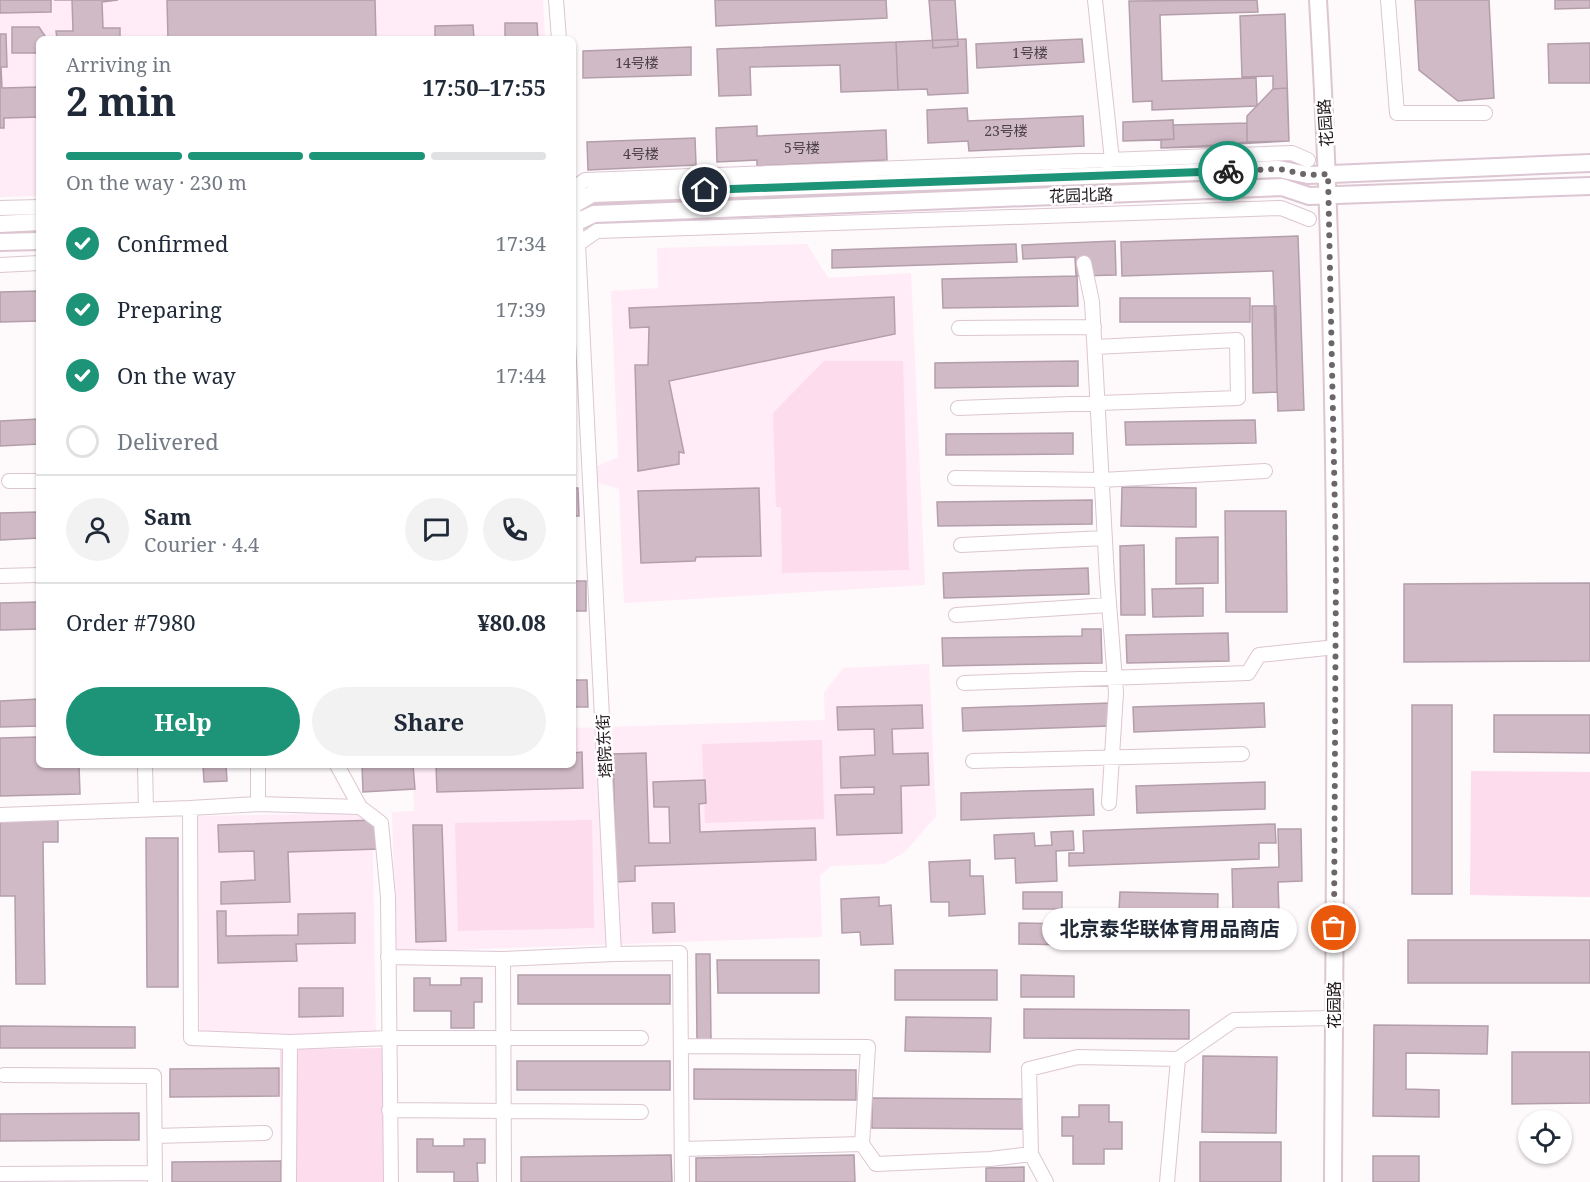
<!DOCTYPE html>
<html lang="en">
<head>
<meta charset="utf-8">
<style>
	body { margin:0; font-family:"Noto Serif","Noto Sans SC",serif; background:#f2f2f3; color:#1f2937; height:100vh; display:flex; flex-direction:column; font-size:22px; white-space:nowrap }
	* { box-sizing:border-box; margin:0 }
	p { font-size:20px; color:#747a83 }
	.icon { flex:none; width:33px; height:33px; fill:none; stroke:currentColor; stroke-width:2; stroke-linecap:round; stroke-linejoin:round }
	.map { position:relative; flex:1; overflow:hidden }
	.drawer { position:absolute; left:36px; top:36px; width:540px; height:732px; display:flex; flex-direction:column; background:#fff; border-radius:9px; box-shadow:0 2px 4px #0004 }
	.drawer>* { flex:none }
	.controls { position:absolute; left:1518px; top:1110px; display:grid; gap:12px }
	.controls a { display:grid; place-items:center; width:54px; height:54px; border-radius:50%; background:#fff; box-shadow:0 2px 4px #0004; font-size:30px }
	.pin { position:absolute; display:grid; place-items:center; width:51px; height:51px; color:#fff; margin:-26px; border:3px solid #fff; border-radius:50%; box-shadow:0 2px 6px #0007 }
	.courier { position:absolute; display:grid; place-items:center; width:60px; height:60px; margin:-30px; border:4px solid #1d9377; border-radius:50%; background:#fff; color:#222; box-shadow:0 2px 8px #0007 }
	.bubble { position:absolute; height:42px; border-radius:21px; background:#fff; box-shadow:0 2px 4px #0004; font-size:20px; font-weight:700; line-height:42px; text-align:center }
	.summary em { font-style:normal; font-weight:700 }
	.summary div { display:flex; flex-direction:column-reverse }
	.summary { display:flex; align-items:center; justify-content:space-between; height:102px; padding:0 30px }
	h1 { font-size:39px; font-weight:700; line-height:45px }
	.bar { display:grid; grid-template-columns:repeat(4,1fr); gap:9px 6px; align-content:center; height:72px; padding:0 30px }
	.bar i { height:8px; border-radius:4px; background:#e0e1e3 }
	.bar .selected { background:#1d9377 }
	.bar p { grid-column:span 4 }
	.line { display:flex; align-items:center; gap:15px; padding:0 30px; border-top:2px solid #e0e1e3 }
	.line div { flex:1 }
	.round { display:grid; place-items:center; flex:none; width:63px; height:63px; border-radius:32px; background:#f2f2f3 }
	ol { padding:0 30px; list-style:none }
	li { display:flex; align-items:center; gap:18px; height:66px }
	li p { margin-inline-start:auto }
	li .icon { padding:6px; border-radius:50%; background:#1d9377; color:#fff; stroke-width:4 }
	li:last-child { color:#747a83 }
	li i { width:33px; height:33px; border:3px solid #e0e1e3; border-radius:50% }
	.cta { display:flex; gap:12px; margin-top:auto; padding:12px 30px }
	.cta a { flex:1; height:69px; border-radius:36px; background:#1d9377; color:#fff; font-size:24px; font-weight:700; line-height:69px; text-align:center }
	.cta a+a { background:#f2f2f3; color:#1f2937 }
	.map>svg:first-child { display:block }
	.built { fill:#ffecf6 }
	.green { fill:#fddcee }
	.building { fill:#d0bac6; stroke:#b39eaa; stroke-width:1.5 }
	.lines { fill:none; stroke-linecap:round; stroke-linejoin:round }
	.minor-casing { stroke:#dcc6d2; stroke-width:16 }
	.tertiary-casing { stroke:#dcc6d2; stroke-width:20 }
	.minor { stroke:#fff; stroke-width:14 }
	.tertiary { stroke:#fff; stroke-width:16 }
	.done { stroke:#6c6569; stroke-width:6; stroke-dasharray:0 10.8 }
	.route { stroke:#1d9377; stroke-width:8 }
	.labels { text-anchor:middle; stroke-width:5; stroke-linejoin:round; paint-order:stroke }
	.number-label { font-size:14px; fill:#4a3f45 }
	.street-label { font-size:16px; fill:#1e161a; stroke:#fff }
</style>
</head>
<body>
<div class="map">
<svg width="1590" height="1182" viewBox="0 0 1590 1182">
	<rect width="100%" height="100%" fill="#fef9fb"/>
	<!-- built -->
	<path class="built" d="M0,0H543L545,39H39V196L0,197Z
		M807,244L828,278L911,273L925,585L624,603L619,489L596,482L595,467L618,457L611,291L658,288L657,248Z
		M929,664L936,816L905,852L884,864L831,866L820,876L822,937L396,952L392,812L414,811L413,765H573V728L825,720L824,693L843,668Z
		M372,813L376,1035L200,1038L196,816Z"/>
	<!-- green -->
	<path class="green" d="M824,361H903L909,570L782,573L781,507H776L773,413Z
		M822,740L824,819L705,823L702,744Z
		M1471,771L1590,772V897L1470,895Z
		M592,820L594,928L458,931L455,823Z
		M390,1048L391,1182H281L280,1049Z"/>
	<!-- building -->
	<path class="building" d="M0,0H51V12L0,13Z
		M54,0H118L102,2L103,28H120V39H57L56,31H73L72,0Z
		M167,0H375L376,39H168Z
		M715,0H886L887,18L716,26Z
		M929,0H955L958,46L933,48Z
		M1257,0L1258,12L1160,15L1162,81L1256,78L1257,106L1152,110V101L1133,102L1129,1Z
		M1415,0H1489L1494,98L1458,101L1419,70Z
		M1555,0H1590V8L1555,9Z
		M1285,14L1289,141L1161,148V140L1123,141V122L1173,120V125L1247,123V116L1273,89V76L1242,77L1240,16Z
		M505,23H537L538,39H505Z
		M473,25L474,39H435V26Z
		M12,27H39L47,39H39V61L37,53H12Z
		M0,34H6L7,67H1L2,88L39,87V117L4,118V128H0Z
		M966,39L968,93L928,95L927,89L898,90L896,42Z
		M1082,39L1084,62L977,68L976,44Z
		M896,42L898,90L841,92L840,65L750,67L751,95L719,96L717,49Z
		M1590,43V83H1549L1548,44Z
		M691,47V75L583,78V51Z
		M1287,88L1289,141L1247,142V116L1273,89Z
		M967,108L968,121L1083,116L1084,146L969,151L968,141L928,143L927,110Z
		M1173,120L1174,139L1123,141V122Z
		M1247,123V142L1239,143V146L1161,148V140L1174,139L1173,125Z
		M757,126V136L886,130L887,160L757,166V160L717,162L716,128Z
		M695,138L696,165L588,170L587,142Z
		M1298,236L1304,410L1278,411L1273,271L1122,276L1121,242Z
		M1115,241L1116,275L1076,276L1075,257L1023,259L1022,245Z
		M1016,244L1017,262L832,268V250Z
		M1077,276L1078,306L943,308L942,279Z
		M39,291V321L0,322V292Z
		M894,297L895,334L669,381L684,453L679,452V464L638,471L635,365H648L649,327L630,328L629,308Z
		M1120,298H1250V322H1120Z
		M1252,306H1276L1277,392L1253,393Z
		M1078,361V386L935,388V363Z
		M573,402H574L575,429H573Z
		M39,419V444L0,446V421Z
		M1255,420L1256,443L1126,445L1125,422Z
		M1073,433V454L946,455V434Z
		M1122,487L1196,488V527L1121,526Z
		M573,488H578L579,516H573Z
		M759,488L761,556L696,557L695,561L641,563L638,491Z
		M1092,500V524L938,526L937,502Z
		M1225,511H1286L1287,612H1226Z
		M39,512V538L0,540V513Z
		M1218,537V583L1176,584V538Z
		M1144,545L1145,615H1121L1120,546Z
		M1088,568L1089,594L944,598L943,573Z
		M573,581H586V611H573Z
		M1590,583V661L1404,662V584Z
		M1203,588V616L1153,617L1152,589Z
		M39,602V629L0,630V603Z
		M1082,629H1101L1102,663L943,666L942,638L1082,636Z
		M1228,633L1229,661L1127,663L1126,635Z
		M573,680H587L588,707H573Z
		M39,699V726L0,727V701Z
		M1110,703V726L963,731L962,708Z
		M1264,703L1265,727L1134,732L1133,707Z
		M922,705L923,728L892,729L893,754L928,753L929,785L901,786L902,833L837,835L835,795L874,794V787L841,788L840,757L875,755L874,729L838,730L837,707Z
		M1412,705H1452V894H1412Z
		M1494,715H1590V753L1494,752Z
		M39,737V765H79L80,794L0,796V738Z
		M582,752L583,788L437,792L436,765H573V753Z
		M646,753L649,843H670L669,807H654L653,782L705,780L706,803L699,804L700,832L815,828L816,860L635,866V881L616,882L613,754Z
		M203,765H226L227,781L204,782Z
		M362,765H413L415,789L363,792Z
		M1265,782V809L1137,813L1136,786Z
		M1093,789L1094,815L961,820V793Z
		M58,819V842H43L45,984H16L15,896H0V820Z
		M377,820L378,849L288,852L290,902L221,904V882L255,880L254,851L219,852L218,825Z
		M1275,824L1276,843H1259V859L1069,866V853H1084L1083,831Z
		M413,825H442L446,941L416,942Z
		M1278,829H1301L1302,881L1278,882L1279,912L1233,913L1232,869L1279,867Z
		M1073,831L1074,850L1056,851L1057,881L1016,883L1015,858L995,859L994,835L1034,833L1035,846L1052,845L1051,832Z
		M146,838H178V987H147Z
		M970,860V876H983L985,914L949,916V902H931L929,862Z
		M1023,892H1062V909H1023Z
		M1120,892L1218,894L1217,937L1129,936V948H1103L1104,910L1119,911Z
		M879,897V906L891,905L893,944L861,945L860,932L842,933L841,899Z
		M652,903H674L675,932L653,933Z
		M217,911H226V936L298,935V914L355,913V943L296,944L297,961L218,963Z
		M1019,923L1073,924V945L1019,944Z
		M1408,940H1590V983H1408Z
		M696,954H710L711,1041H697Z
		M717,960H819V993H718Z
		M895,970H997V1000H895Z
		M518,975H670V1004H518Z
		M1021,975L1074,976V997H1021Z
		M414,978H430V985H461V978H482V1002H474V1028H451V1011H414Z
		M299,988H343V1016L299,1017Z
		M1024,1009L1189,1010V1039L1024,1038Z
		M906,1017L991,1018L990,1052L905,1051Z
		M1374,1025L1488,1026L1487,1054L1406,1053V1089L1439,1090V1117L1373,1116Z
		M0,1026L135,1027V1048H0Z
		M1512,1052H1590V1103L1512,1104Z
		M1203,1056L1277,1057L1276,1133L1202,1132Z
		M517,1061H670V1090H517Z
		M279,1068V1096L170,1097V1069Z
		M694,1069L856,1070V1100L694,1099Z
		M872,1098L1023,1099V1129L872,1128Z
		M1079,1105H1109V1122H1122V1149H1104V1164H1073V1136H1062V1117H1079Z
		M139,1113V1140L0,1141V1114Z
		M417,1139H433V1146H464V1139H485V1163H477L478,1182H454V1172H417Z
		M1200,1142H1281V1182H1200Z
		M671,1155L672,1182H521V1157Z
		M854,1155L855,1182H696V1158Z
		M1373,1156H1419V1182H1373Z
		M281,1161V1182H172V1162Z
		M1024,1167V1182H986V1168Z"/>
	<g class="lines">
		<defs>
			<path id="minor" d="M556,0L559,39
				M1095,0L1112,160L1110,167
				M1388,0L1397,113H1485
				M573,189L585,180L1292,153L1308,160
				M0,208L39,207
				M574,214L578,244L614,954L680,953L682,1182
				M573,244H578L597,231L1281,208L1309,219
				M1084,263L1092,302L1107,578L1116,693L1109,803
				M0,265L39,263
				M959,328L1094,327
				M958,408L1238,398L1237,340L1095,347
				M955,478L1102,480L1265,471
				M9,481H39
				M961,545L1105,538
				M0,576L39,575
				M956,615L1109,605
				M964,683L1248,673L1259,655L1336,647
				M973,761L1242,754
				M145,765L146,809
				M258,765V804L360,807L381,823L388,897L391,1182
				M337,765L360,807
				M258,804L190,808L191,1038L290,1042
				M0,815L190,808
				M388,957L503,959
				M681,1046L868,1047L862,1144L682,1149
				M4,1075L154,1076L155,1182
				M389,1110L641,1112
				M155,1136L265,1133
				M862,1144L876,1164L990,1159L1031,1154L1029,1069L1078,1057L1178,1059L1234,1020L1334,1018
				M1031,1154L1046,1182
				M1,1174L155,1173
				M289,1182L290,1042L388,1038H641
				M504,1182L503,959L614,954
				M1167,1182L1178,1059"/>
			<path id="tertiary" d="M1318,0C1342,394 1335,788 1333,1182
				M573,205L592,194L1279,169L1308,175L1590,163
				M0,224L39,222
				M573,224L594,214L1282,187L1309,196L1590,186
				M0,242L39,241"/>
		</defs>
		<!-- minor casing -->
		<use href="#minor" class="minor-casing"/>
		<!-- tertiary casing -->
		<use href="#tertiary" class="tertiary-casing"/>
		<!-- minor -->
		<use href="#minor" class="minor"/>
		<!-- tertiary -->
		<use href="#tertiary" class="tertiary"/>
	</g>
	<g class="lines">
		<!-- done -->
		<path class="done" d="M1228,171L1279,169L1308,175L1328,174L1336,561L1334,928"/>
		<!-- route -->
		<path class="route" d="M705,190L1228,171"/>
	</g>
	<g class="labels">
		<!-- number labels -->
		<g class="number-label">
			<text x="1030" y="58">1号楼</text>
			<text x="637" y="68">14号楼</text>
			<text x="1006" y="136">23号楼</text>
			<text x="802" y="153">5号楼</text>
			<text x="641" y="159">4号楼</text>
		</g>
		<!-- street labels -->
		<g class="street-label">
			<text transform="translate(1325 123) rotate(-94)" y="6">花园路</text>
			<text transform="translate(1081 195) rotate(-2)" y="6">花园北路</text>
			<text transform="translate(604 746) rotate(-93)" y="6">塔院东街</text>
			<text transform="translate(1334 1005) rotate(-90)" y="6">花园路</text>
		</g>
	</g>
</svg>
<div class="controls">
<a><svg class="icon" aria-label="locate" viewBox="0 0 24 24"><circle cx="12" cy="12" r="6"/><path d="M12 2v4M12 18v4M2 12h4M18 12h4"/></svg></a>
</div>
<div class="pin" style="left:1334px;top:928px;background:#ea580c"><svg class="icon" aria-label="bag" viewBox="0 0 24 24"><path d="M5 8h14l-1 12H6zM9 8a3 3 0 0 1 6 0"/></svg></div>
<div class="pin" style="left:705px;top:190px;background:#1f2937"><svg class="icon" aria-label="home" viewBox="0 0 24 24"><path d="M3 11l9-7 9 7M6 9v11h12V9"/></svg></div>
<div class="courier" style="left:1228px;top:171px"><svg class="icon" aria-label="bike" viewBox="0 0 24 24"><circle cx="6" cy="16" r="4"/><circle cx="18" cy="16" r="4"/><path d="M6 16l4-8h5l3 8M10 8l3 8H6M13 5h3"/></svg></div>
<div class="bubble" style="left:1042px;top:908px;width:255px">北京泰华联体育用品商店</div>
<section class="drawer">
<div class="summary"><div><h1>2 min</h1><p>Arriving in</p></div><em>17:50–17:55</em></div>
<div class="bar"><i class="selected"></i><i class="selected"></i><i class="selected"></i><i></i><p>On the way · 230 m</p></div>
<ol>
<li><svg class="icon" aria-label="check" viewBox="0 0 24 24"><path d="M5 12l5 5 9-10"/></svg>Confirmed<p>17:34</p></li>
<li><svg class="icon" aria-label="check" viewBox="0 0 24 24"><path d="M5 12l5 5 9-10"/></svg>Preparing<p>17:39</p></li>
<li><svg class="icon" aria-label="check" viewBox="0 0 24 24"><path d="M5 12l5 5 9-10"/></svg>On the way<p>17:44</p></li>
<li><i></i>Delivered</li>
</ol>
<div class="line" style="height:108px"><a class="round"><svg class="icon" aria-label="person" viewBox="0 0 24 24"><circle cx="12" cy="8" r="4"/><path d="M4 21q1-7 8-7t8 7"/></svg></a><div><b>Sam</b><p>Courier · 4.4</p></div><a class="round"><svg class="icon" aria-label="chat" viewBox="0 0 24 24"><path d="M4 5h16v11H9l-5 4z"/></svg></a><a class="round"><svg class="icon" aria-label="phone" viewBox="0 0 24 24"><path d="M5 4h4l2 5-3 2q2 4 5 5l2-3 5 2v4C11 20 4 13 5 4z"/></svg></a></div>
<div class="line" style="height:78px"><div>Order #7980</div><b>¥80.08</b></div>
<div class="cta"><a>Help</a><a>Share</a></div>
</section>
</div>
</body>
</html>
